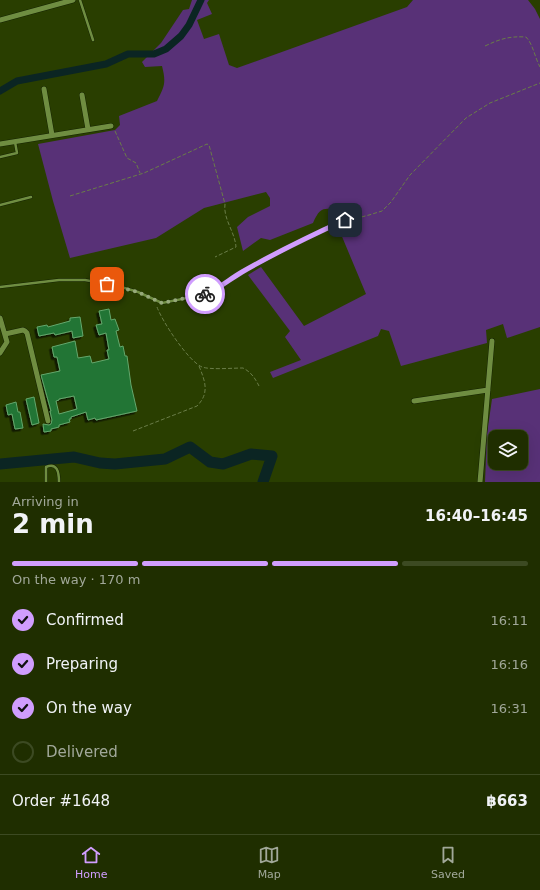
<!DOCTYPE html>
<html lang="en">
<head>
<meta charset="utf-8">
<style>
	body { margin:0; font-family:"DejaVu Sans",sans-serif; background:#27360a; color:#f1f3f6; height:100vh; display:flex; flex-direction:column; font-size:15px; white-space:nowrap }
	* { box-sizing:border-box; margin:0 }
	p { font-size:13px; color:#a1a899 }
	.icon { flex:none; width:22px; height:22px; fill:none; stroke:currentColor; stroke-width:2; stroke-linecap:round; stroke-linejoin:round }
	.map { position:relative; height:482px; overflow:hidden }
	.panel { display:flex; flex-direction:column; background:#1f2e00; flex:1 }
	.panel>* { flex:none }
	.tools { position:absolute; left:488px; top:430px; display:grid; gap:8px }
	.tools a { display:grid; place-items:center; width:40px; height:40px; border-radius:8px; background:#1f2e00; box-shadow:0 4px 16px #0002,0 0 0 1px #3c4a22; font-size:20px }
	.pin { position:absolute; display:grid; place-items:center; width:34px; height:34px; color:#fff; margin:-17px; border-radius:8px; box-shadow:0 2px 6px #0006 }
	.courier { position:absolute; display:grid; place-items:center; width:40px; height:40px; margin:-20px; border:3px solid #d09dfe; border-radius:50%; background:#fff; color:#222; box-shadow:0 1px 5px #0007 }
	.overview em { font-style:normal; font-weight:700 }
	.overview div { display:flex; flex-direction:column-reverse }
	.overview { display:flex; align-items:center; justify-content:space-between; height:68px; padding:0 12px }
	h1 { font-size:26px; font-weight:700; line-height:30px }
	.bar { display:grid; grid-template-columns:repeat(4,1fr); gap:6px 4px; align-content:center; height:48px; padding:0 12px }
	.bar i { height:5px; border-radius:3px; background:#3c4a22 }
	.bar .active { background:#d09dfe }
	.bar p { grid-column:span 4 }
	.line { display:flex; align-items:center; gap:10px; padding:0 12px; border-top:1px solid #3c4a22 }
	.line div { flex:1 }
	ol { padding:0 12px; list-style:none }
	li { display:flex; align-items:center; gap:12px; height:44px }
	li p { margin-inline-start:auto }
	li .icon { padding:4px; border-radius:50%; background:#d09dfe; color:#111; stroke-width:4 }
	li:last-child { color:#a1a899 }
	li i { width:22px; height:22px; border:2px solid #3c4a22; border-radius:50% }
	.menu { display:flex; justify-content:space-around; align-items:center; height:56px; border-top:1px solid #3c4a22; background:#1f2e00; font-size:11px; color:#a1a899 }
	.menu a { display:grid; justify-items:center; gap:2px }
	.menu .active { color:#d09dfe }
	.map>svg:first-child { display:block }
	.green { fill:#583177; fill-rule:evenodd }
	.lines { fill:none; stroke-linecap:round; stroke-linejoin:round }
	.canal { stroke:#0b2523; stroke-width:7 }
	.river { stroke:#0b2523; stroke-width:11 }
	.building { fill:#207534; stroke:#64a76d; fill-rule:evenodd; filter:url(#shadow) }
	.service-casing { stroke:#152300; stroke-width:3.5 }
	.minor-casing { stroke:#152300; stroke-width:6 }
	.path { stroke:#6a7d48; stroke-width:1; stroke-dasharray:4 2; stroke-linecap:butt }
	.service { stroke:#6f8d41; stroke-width:2.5 }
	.minor { stroke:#6f8d41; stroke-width:5 }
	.done { stroke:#96a97a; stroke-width:4; stroke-dasharray:0 7.2 }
	.route { stroke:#d09dfe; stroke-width:5 }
</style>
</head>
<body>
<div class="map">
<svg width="540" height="482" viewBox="0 0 540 482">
	<defs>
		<filter id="shadow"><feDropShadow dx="-2.5" dy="2.5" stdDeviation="0" flood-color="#0009"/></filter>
	</defs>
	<rect width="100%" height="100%" fill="#293e00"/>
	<!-- green -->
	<path class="green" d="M192,0H209L207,3L212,14L197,20L204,39L219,34L229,65L237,68L407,7L413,0H528L535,9L540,19V327L507,338L503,324L486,330L487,343L401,366L389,331L381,329L378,336L273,378L270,372L301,360L285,337L290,331L248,275L261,267L304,326L366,294L338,227L350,223L343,210C325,209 321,204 313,223L270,240L261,238L243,251L237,227L248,217L270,206V198L266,192L204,208L156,238L70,258L53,201L38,144L115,130L120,125L119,116L157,101C165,86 166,82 162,66L145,67L142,62L161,43L183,10L189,9Z
		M540,389V482H485L487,434L492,399ZM495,437H521V463H495Z"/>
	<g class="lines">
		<!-- canal -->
		<path class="canal" d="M0,91L17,81L106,64L128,54H154L166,49L181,36L189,25L201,0"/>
		<!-- river -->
		<path class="river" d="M0,464L74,457L100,463L115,464L165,459L190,447L210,462L223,464L251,454L272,456L263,482"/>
	</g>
	<!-- building -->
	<path class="building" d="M109,309L111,320L115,319L119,330L116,331L120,347L123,346L125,356H127L131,385L137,411L96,420L95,418L88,420L86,412L71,417V419H69L70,422L59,425V427L51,429V431L44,432L43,424L49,425L51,424L52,420L50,411H51L41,375L60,371L57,357H54L52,347L75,341L78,358L90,356L92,363L109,359L107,350H109L106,333L99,335L96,325L102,324L99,311ZM74,396L77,409L59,414L56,401L59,400V399Z
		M80,317L83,336L73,338L72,331L55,335L54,333L39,336L37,327L47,325L48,327L70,321V318Z
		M34,397L39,423L32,425L26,399Z
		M16,402L18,412H20L23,428L15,429L12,414L8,415L6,405Z"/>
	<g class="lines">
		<defs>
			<path id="service" d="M80,0L93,40
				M0,157L17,153L15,142
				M0,205L31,197
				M0,287L59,280H85L118,286L138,292L162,303L202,295L215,291L240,273L319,232L345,220
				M46,482V467C57,462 59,472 59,482"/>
			<path id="minor" d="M0,20L73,0
				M44,89L52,135
				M82,95L88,129
				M0,144L111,126
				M0,318L7,342L0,353
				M5,334L23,330L25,331L27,333L48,421
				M414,401L488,390
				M480,482L492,341"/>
		</defs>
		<!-- service casing -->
		<use href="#service" class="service-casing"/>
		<!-- minor casing -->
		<use href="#minor" class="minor-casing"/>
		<!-- path -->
		<path class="path" d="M485,46C500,39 509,36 526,37C533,44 535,58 540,67
			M115,131L127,158L136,163L140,173
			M70,196L144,173L207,144L209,145L225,204C223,219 235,232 236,247L215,257
			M350,220L369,215L382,211L391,202L410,175L466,118L490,103L540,83
			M157,307C162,321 188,361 202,367C211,370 232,368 243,368C251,372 255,378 259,386
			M133,431L197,406C210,393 205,381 199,366"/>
		<!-- service -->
		<use href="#service" class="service"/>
		<!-- minor -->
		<use href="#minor" class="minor"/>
	</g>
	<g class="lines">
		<!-- done -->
		<path class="done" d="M107,284L138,292L162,303L205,294"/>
		<!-- route -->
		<path class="route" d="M205,294C221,288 228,280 242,272C275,253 310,236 345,220"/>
	</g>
</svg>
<div class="tools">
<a><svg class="icon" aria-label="layers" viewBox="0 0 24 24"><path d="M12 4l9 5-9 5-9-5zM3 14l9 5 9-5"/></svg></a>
</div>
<div class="pin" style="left:107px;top:284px;background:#ea580c"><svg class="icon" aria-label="bag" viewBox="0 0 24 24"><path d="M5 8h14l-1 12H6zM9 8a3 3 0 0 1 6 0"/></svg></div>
<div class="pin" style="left:345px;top:220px;background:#1f2937"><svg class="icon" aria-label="home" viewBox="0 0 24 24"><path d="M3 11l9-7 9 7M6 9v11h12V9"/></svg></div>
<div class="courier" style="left:205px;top:294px"><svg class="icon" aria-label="bike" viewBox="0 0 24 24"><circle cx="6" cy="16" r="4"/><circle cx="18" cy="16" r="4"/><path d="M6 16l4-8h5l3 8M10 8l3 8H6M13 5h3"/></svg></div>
</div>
<section class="panel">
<div class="overview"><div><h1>2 min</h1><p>Arriving in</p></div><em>16:40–16:45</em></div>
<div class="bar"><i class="active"></i><i class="active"></i><i class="active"></i><i></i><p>On the way · 170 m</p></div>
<ol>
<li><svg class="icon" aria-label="check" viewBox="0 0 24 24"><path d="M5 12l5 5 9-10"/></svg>Confirmed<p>16:11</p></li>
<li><svg class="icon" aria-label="check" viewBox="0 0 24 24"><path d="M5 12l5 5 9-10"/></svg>Preparing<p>16:16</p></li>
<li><svg class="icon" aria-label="check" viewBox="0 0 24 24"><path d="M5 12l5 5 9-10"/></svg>On the way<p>16:31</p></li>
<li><i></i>Delivered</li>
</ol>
<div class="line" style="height:52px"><div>Order #1648</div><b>฿663</b></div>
</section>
<nav class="menu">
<a class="active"><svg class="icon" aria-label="home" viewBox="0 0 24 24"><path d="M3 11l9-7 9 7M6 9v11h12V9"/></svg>Home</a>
<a><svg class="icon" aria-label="map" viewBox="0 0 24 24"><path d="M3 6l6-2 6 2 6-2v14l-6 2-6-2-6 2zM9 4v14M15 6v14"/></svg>Map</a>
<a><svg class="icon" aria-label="saved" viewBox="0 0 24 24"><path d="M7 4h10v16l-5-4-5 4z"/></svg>Saved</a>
</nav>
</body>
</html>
